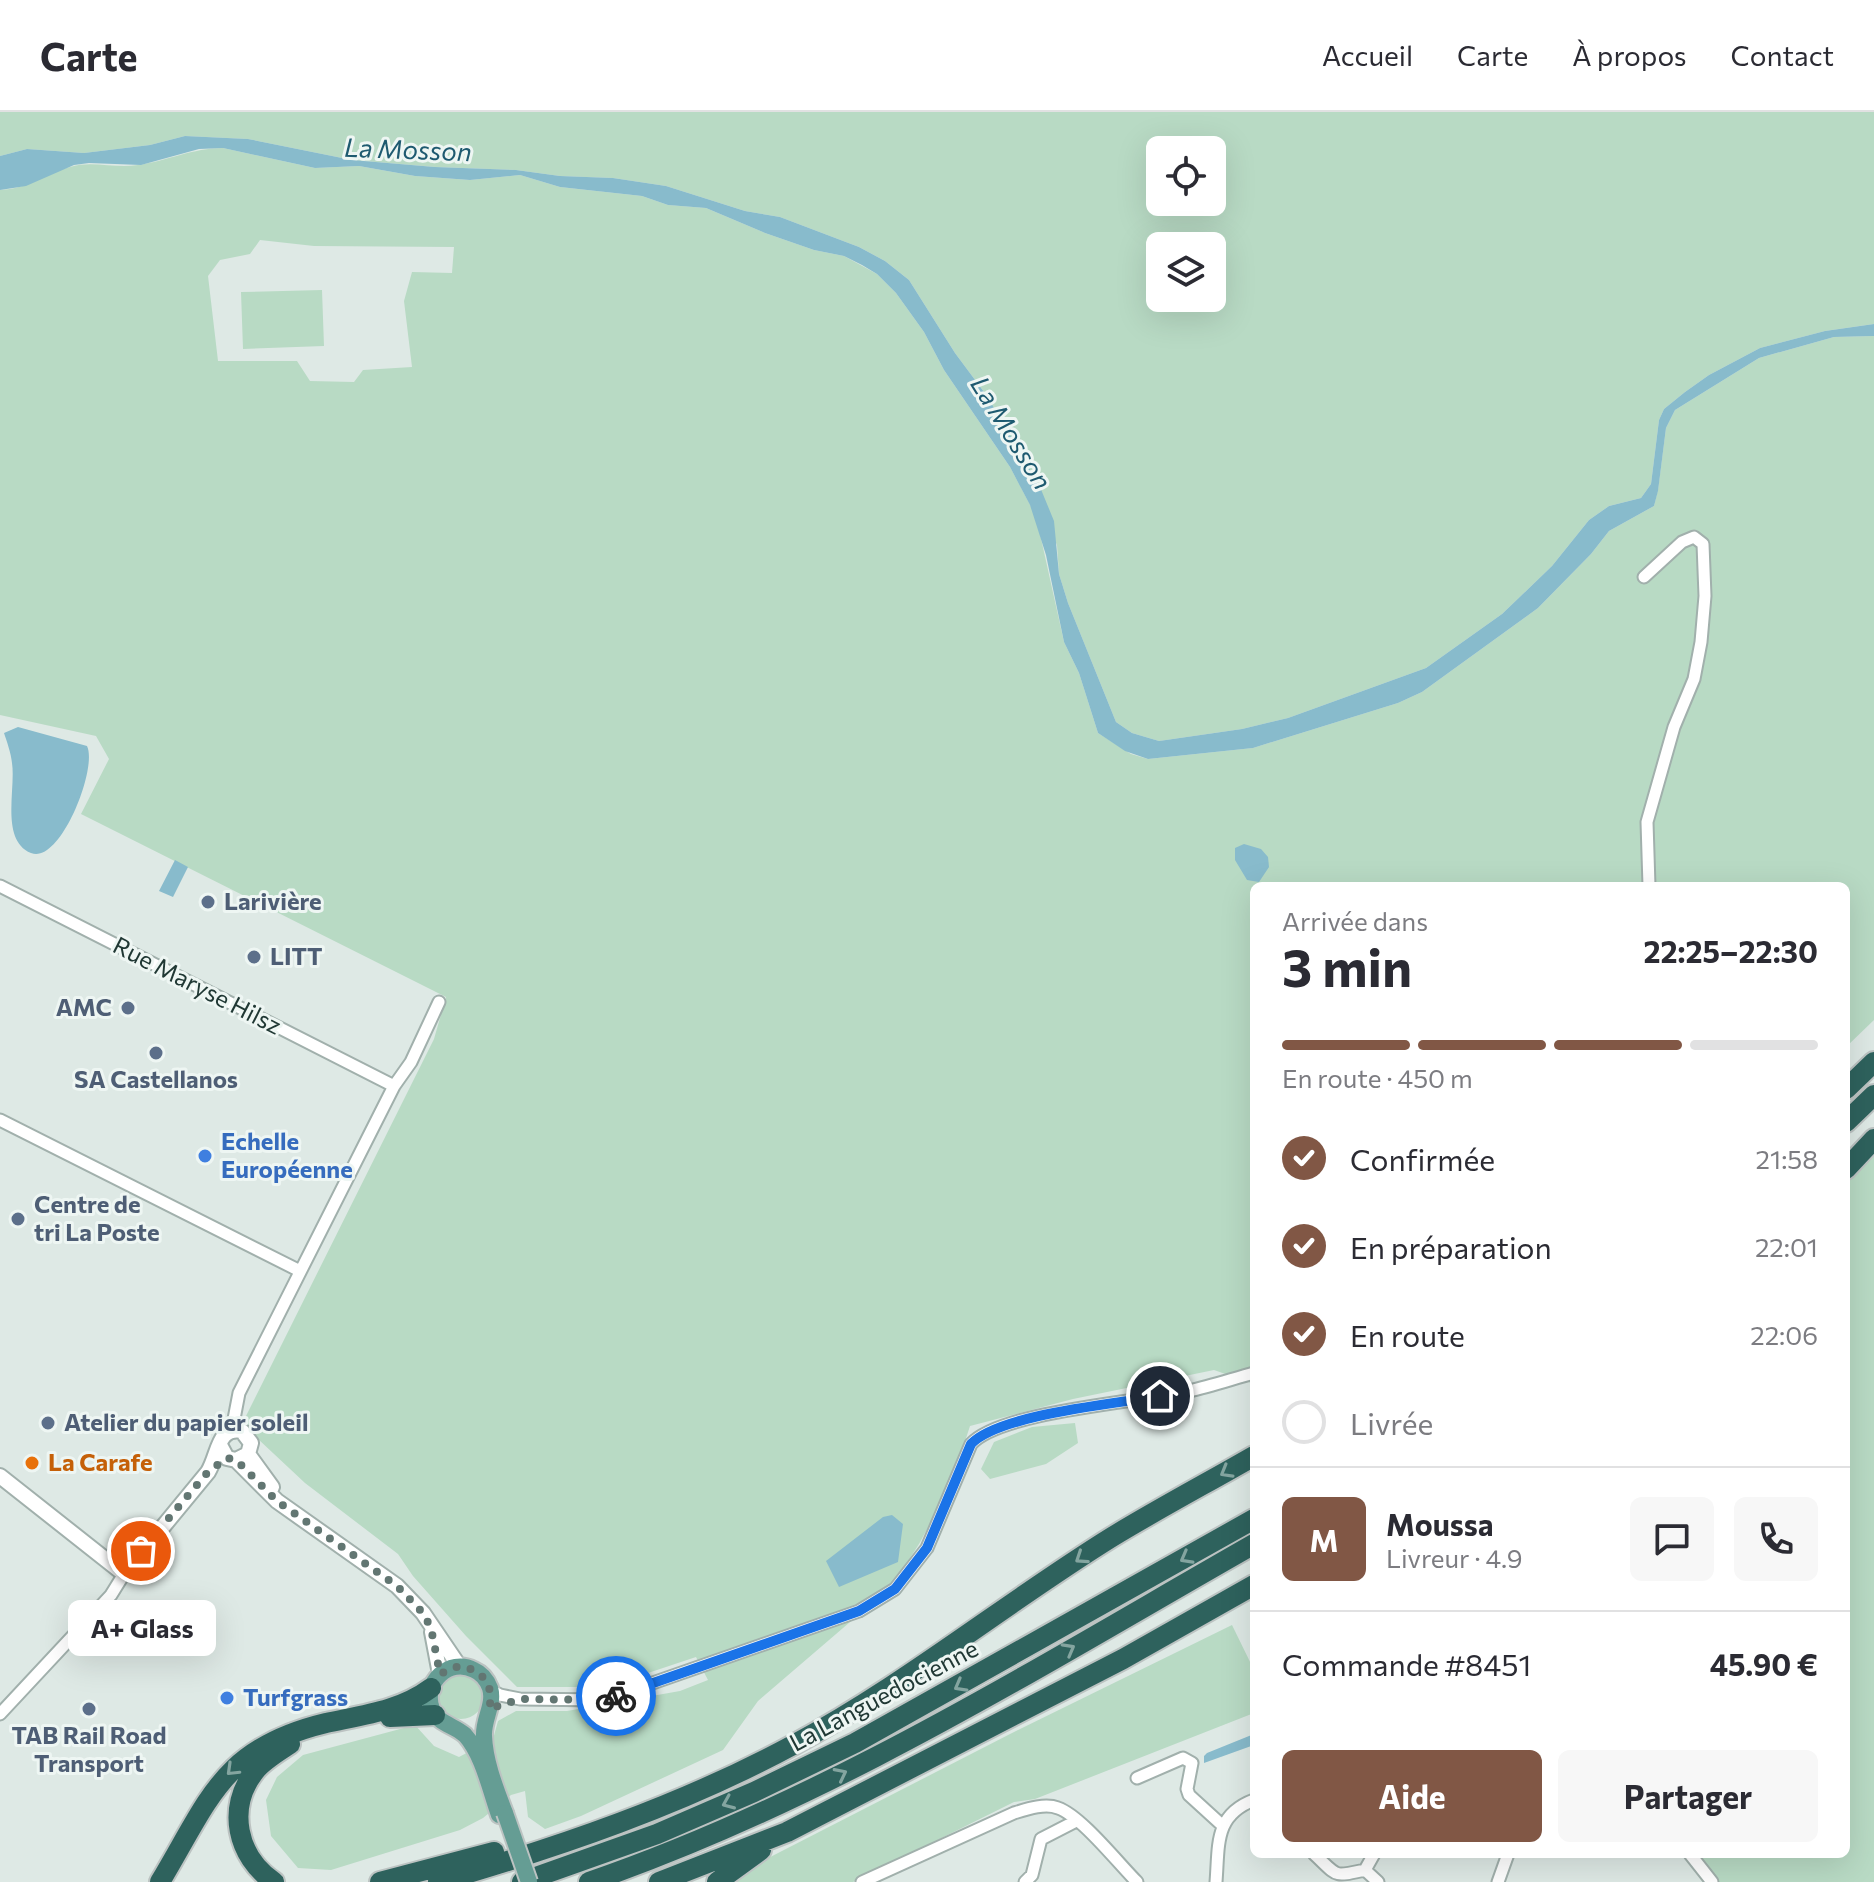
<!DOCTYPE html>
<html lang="fr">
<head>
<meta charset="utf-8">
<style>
	body { margin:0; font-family:Commissioner,sans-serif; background:#f7f7f7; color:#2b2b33; height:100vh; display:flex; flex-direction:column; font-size:30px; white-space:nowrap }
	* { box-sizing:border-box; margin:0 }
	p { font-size:26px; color:#7c7c81 }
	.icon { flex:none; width:44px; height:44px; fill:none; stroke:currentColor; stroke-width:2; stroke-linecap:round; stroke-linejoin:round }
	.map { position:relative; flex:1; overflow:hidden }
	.sheet { position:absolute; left:1250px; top:770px; width:600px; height:976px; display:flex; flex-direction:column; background:#fff; border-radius:12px; box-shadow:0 8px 32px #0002 }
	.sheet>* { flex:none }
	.buttons { position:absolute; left:1146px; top:24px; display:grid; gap:16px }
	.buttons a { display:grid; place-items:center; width:80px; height:80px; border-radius:12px; background:#fff; box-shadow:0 8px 32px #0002; font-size:40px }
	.pin { position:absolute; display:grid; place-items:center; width:68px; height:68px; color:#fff; margin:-34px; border:4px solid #fff; border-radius:50%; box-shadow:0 2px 8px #0007 }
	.courier { position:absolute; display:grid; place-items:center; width:80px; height:80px; margin:-40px; border:6px solid #1a73e8; border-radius:50%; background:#fff; color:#222; box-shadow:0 2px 10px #0007 }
	.bubble { position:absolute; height:56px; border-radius:12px; background:#fff; box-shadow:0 8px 32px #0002; font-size:26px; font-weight:700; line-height:56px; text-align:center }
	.head em { font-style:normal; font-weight:700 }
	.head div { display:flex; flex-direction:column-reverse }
	.head { display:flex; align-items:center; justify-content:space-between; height:136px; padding:0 32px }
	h1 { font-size:52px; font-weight:700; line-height:60px }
	.bar { display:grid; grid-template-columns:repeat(4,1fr); gap:12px 8px; align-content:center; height:96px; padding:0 32px }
	.bar i { height:10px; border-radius:6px; background:#e1e1e2 }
	.bar .active { background:#815745 }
	.bar p { grid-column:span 4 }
	.line { display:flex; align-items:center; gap:20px; padding:0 32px; border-top:2px solid #e1e1e2 }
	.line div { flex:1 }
	.round { display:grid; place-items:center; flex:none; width:84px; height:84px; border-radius:12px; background:#f7f7f7 }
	ol { padding:0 32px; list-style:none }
	li { display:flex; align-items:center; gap:24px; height:88px }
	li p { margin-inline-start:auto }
	li .icon { padding:8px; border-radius:50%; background:#815745; color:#fff; stroke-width:4 }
	li:last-child { color:#7c7c81 }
	li i { width:44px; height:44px; border:4px solid #e1e1e2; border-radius:50% }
	.action { display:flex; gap:16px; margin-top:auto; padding:16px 32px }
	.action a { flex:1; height:92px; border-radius:12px; background:#815745; color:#fff; font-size:32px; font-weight:700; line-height:92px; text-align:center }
	.action a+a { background:#f7f7f7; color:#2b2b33 }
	header { display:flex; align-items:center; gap:48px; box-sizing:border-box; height:112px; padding:0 40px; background:#fff; border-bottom:2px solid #e1e1e2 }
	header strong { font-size:38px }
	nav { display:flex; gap:44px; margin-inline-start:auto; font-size:28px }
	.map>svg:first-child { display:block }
	.green { fill:#b8dac4; fill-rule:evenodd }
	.water { fill:#8bc }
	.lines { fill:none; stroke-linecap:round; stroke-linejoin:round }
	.minor-casing { stroke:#a1b0ac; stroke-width:15 }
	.tertiary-casing { stroke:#a1b0ac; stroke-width:18 }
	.primary-casing { stroke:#bcc3c2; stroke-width:20 }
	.motorway-casing { stroke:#bcc3c2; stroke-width:24 }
	.minor { stroke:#fff; stroke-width:11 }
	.tertiary { stroke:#fff; stroke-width:14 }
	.primary { stroke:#659d94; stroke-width:16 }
	.motorway { stroke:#2e625d; stroke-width:20 }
	.primary-bridge-casing { stroke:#bcc3c2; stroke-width:20; stroke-linecap:butt }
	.primary-bridge { stroke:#659d94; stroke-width:16 }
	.oneway { stroke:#84a5a0 }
	.done { stroke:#627672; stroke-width:8; stroke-dasharray:0 14.4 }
	.route { stroke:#1a73e8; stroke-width:10 }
	.service-dot { fill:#5c6f8a; stroke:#eef6f3; stroke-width:3 }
	.shop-dot { fill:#3f7fe0; stroke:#eef6f3; stroke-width:3 }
	.food-dot { fill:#e8710a; stroke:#eef6f3; stroke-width:3 }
	.labels { text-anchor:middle; stroke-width:6; stroke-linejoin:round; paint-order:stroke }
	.service-label { font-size:24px; font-weight:bold; fill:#4e5e75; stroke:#eef6f3; text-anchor:start }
	.street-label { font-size:24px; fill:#203834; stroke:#eef6f3 }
	.shop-label { font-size:24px; font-weight:bold; fill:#366cbe; stroke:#eef6f3; text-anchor:start }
	.food-label { font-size:24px; font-weight:bold; fill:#c56008; stroke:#eef6f3; text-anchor:start }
	.water-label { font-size:26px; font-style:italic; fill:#1e5a70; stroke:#eef6f3 }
</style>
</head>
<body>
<header>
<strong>Carte</strong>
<nav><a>Accueil</a><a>Carte</a><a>À propos</a><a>Contact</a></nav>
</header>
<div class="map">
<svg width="1874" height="1770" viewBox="0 0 1874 1770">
	<rect width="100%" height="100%" fill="#dee9e5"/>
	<!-- green -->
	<path class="green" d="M0,0H1874V212L1825,219L1760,236L1709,263L1685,280L1664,297L1659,308L1651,372L1641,386L1609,394L1589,408L1552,454L1502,502L1426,556L1288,606L1242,617L1159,629L1132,621L1116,610L1068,491L1059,462L1057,433L987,284L955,241L909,168L885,149L859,135L780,105L745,99L666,74L613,66L560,64L516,58L435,55L352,48L248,27L185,24L150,33L84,41L27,37L0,44ZM1160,38H1212V90H1160ZM1160,134H1212V186H1160Z
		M223,36L315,56L359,54L415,64L470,68L520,63L560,75L642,84L668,93L706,96L765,121L814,138L844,144L877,162L896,181L924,220L944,258L1010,355L1036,404L1064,530L1079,561L1098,621L1131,642L1148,647L1253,636L1398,591L1422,580L1538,496L1591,442L1609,419L1654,394L1658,378L1666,316L1675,298L1759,246L1834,225L1874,224V908L1846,935V774H1254V1272L1214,1258L1073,1287L970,1314L950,1375L919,1432L892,1474L758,1589L723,1638L581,1704L545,1717L528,1705L525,1679L511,1683L483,1706L460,1718L331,1758L298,1756L271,1724L266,1688L277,1665L303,1643L415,1613L434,1634L459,1645L493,1627L498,1609L516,1599H567L680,1579L708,1568L696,1545L606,1575H517L466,1524L413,1464L398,1442L305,1371L242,1312L434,927L446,885L81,702L109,647L96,624L0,603V78C33,76 41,62 70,55C92,48 115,57 138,53C167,49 193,36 223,36ZM260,128L314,134L454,135L452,161L412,160L404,189L412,255L363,258L354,270L310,269L297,249H218L208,164L220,148L250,142Z
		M322,178L324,234L243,237L241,180Z
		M1874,1044V1770H1715L1694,1742H1846V1071Z
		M1075,1311L1078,1331L1046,1352L990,1367L981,1357L994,1330L1032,1315Z
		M1232,1513L1254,1558V1601L1035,1687L1014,1690L853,1770H734L749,1756L1012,1621Z
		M438 1584a23 23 0 1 1 46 0a23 23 0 1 1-46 0Z"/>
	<!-- water -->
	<path class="water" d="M185,24L248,27L352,48L435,55L516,58L560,64L613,66L666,74L745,99L780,105L859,135L885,149L909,168L955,241L987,284L1040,375L1054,409L1059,462L1068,491L1116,610L1132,621L1159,629L1242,617L1288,606L1426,556L1502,502L1552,454L1589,408L1609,394L1641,386L1651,372L1659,308L1664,297L1685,280L1709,263L1760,236L1825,219L1874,212V224L1834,225L1759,246L1675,298L1666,316L1658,379L1654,394L1609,419L1591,442L1538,496L1422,580L1398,591L1253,636L1148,647L1125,639L1098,621L1079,561L1064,530L1046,443L1030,393L1010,355L944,258L924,220L896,181L877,162L862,153L844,144L814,138L765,121L706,96L668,93L642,84L560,75L520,63L470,68L415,64L359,54L315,56L223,36L199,37L141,53L89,51L74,53L26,74L0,78V44L27,37L84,41L150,33Z
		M18,615L87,634C98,656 60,753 31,741C0,728 16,677 12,651C11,641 7,630 4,621Z
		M1244,732L1261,737L1268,745L1269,755L1259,770L1247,768L1235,748V736Z
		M175,748L188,755L173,785L159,779Z
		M892,1403L903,1412L898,1450L839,1475L826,1449L883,1405Z
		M1254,1622V1633L1204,1651V1644L1207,1641Z"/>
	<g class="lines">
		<defs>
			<path id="minor" d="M1644,465L1682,430L1694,425L1703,432L1705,484L1701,530L1694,567L1674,615L1647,710L1649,774
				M0,774L394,974
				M0,1008L300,1159
				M229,1318L234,1307L239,1281L394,974L411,950L439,890
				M490,1578L500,1583L520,1587L604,1588L859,1499L895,1477L927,1436L971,1332C1001,1299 1140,1290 1189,1279C1211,1274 1232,1267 1254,1261
				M0,1602L111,1483L124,1462
				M1137,1666L1183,1646L1192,1651L1187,1677L1189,1683L1223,1714
				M1314,1742C1339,1765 1332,1765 1365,1758L1378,1770
				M1690,1742L1712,1770
				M1365,1758L1374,1742
				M862,1770L1014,1701C1027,1697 1045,1691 1058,1696C1081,1704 1118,1751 1137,1770
				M1025,1770L1032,1763L1041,1727L1076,1709
				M1216,1770C1219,1733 1214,1703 1254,1688
				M1498,1770L1508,1742"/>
			<path id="tertiary" d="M248,1342L272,1375
				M236,1348L277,1389L397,1474L423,1501L459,1554
				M0,1364L124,1462L208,1360C219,1342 217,1314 242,1319L251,1331L248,1342L236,1348L227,1346L220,1333
				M432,1520L440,1562"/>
			<path id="primary" d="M499,1703C490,1678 483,1643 465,1623C454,1613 438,1612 432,1597C422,1571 449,1545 474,1558C481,1561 487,1568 490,1576C495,1592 483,1607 484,1624C485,1650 496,1677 505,1701"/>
			<path id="motorway" d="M1846,977L1874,950
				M1846,1010L1874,983
				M1846,1057L1874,1027
				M390,1605L435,1603
				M160,1770C210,1687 222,1636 326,1611C363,1603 400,1599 431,1576
				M274,1770C237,1745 226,1696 255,1659C264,1648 278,1640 290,1632
				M380,1770L494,1740
				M438,1770C559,1735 682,1693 793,1633C905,1573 1004,1492 1112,1425C1158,1397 1207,1371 1254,1344
				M522,1770L657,1722L754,1680L855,1631L1254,1407
				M589,1770C825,1689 1038,1555 1254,1432
				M659,1770L787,1720L1123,1547L1254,1473
				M717,1770L761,1738"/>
		</defs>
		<!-- minor casing -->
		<use href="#minor" class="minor-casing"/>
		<!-- tertiary casing -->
		<use href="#tertiary" class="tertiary-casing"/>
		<!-- primary casing -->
		<use href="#primary" class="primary-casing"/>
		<!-- motorway casing -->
		<use href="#motorway" class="motorway-casing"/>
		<!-- minor -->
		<use href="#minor" class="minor"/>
		<!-- tertiary -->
		<use href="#tertiary" class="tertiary"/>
		<!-- primary -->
		<use href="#primary" class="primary"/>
		<!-- motorway -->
		<use href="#motorway" class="motorway"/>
		<defs>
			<path id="primary-bridge" d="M505,1701L529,1770"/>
		</defs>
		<!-- primary-bridge casing -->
		<use href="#primary-bridge" class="primary-bridge-casing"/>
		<!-- primary-bridge -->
		<use href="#primary-bridge" class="primary-bridge"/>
	</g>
	<!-- one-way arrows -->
	<defs><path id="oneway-chevron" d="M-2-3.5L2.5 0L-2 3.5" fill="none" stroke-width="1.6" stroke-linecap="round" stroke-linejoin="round" transform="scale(2)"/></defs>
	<g class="oneway">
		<use href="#oneway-chevron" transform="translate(1226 1360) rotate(150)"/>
		<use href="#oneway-chevron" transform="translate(1081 1446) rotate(146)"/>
		<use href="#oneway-chevron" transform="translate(1186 1446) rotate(151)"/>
		<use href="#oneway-chevron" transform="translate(1069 1537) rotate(-29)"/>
		<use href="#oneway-chevron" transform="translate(960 1574) rotate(151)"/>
		<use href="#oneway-chevron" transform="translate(232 1658) rotate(136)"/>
		<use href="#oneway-chevron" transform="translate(841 1662) rotate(-27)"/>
		<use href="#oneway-chevron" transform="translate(728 1691) rotate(157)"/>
	</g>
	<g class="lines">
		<!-- done -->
		<path class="done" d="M141,1439L208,1360L227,1346L236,1348L277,1389L397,1474L423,1501L431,1516L440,1562L459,1554C482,1557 495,1573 489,1597L520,1587L604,1588L616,1584"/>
		<!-- route -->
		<path class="route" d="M616,1584L859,1499L895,1477L927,1436L971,1332C1000,1302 1115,1292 1160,1284"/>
	</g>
	<!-- markers -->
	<g class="service-dot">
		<circle cx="208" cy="790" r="8"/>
		<circle cx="254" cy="845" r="8"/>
		<circle cx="128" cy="896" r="8"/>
		<circle cx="156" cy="941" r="8"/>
		<circle cx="18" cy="1107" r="8"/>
		<circle cx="48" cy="1311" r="8"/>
		<circle cx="89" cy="1597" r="8"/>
	</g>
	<g class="shop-dot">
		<circle cx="205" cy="1044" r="8"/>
		<circle cx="227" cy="1586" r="8"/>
	</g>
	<circle class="food-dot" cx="32" cy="1351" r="8"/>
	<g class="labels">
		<!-- service labels -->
		<g class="service-label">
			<text x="224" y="798">Larivière</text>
			<text x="270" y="853">LITT</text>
			<text x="112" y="904" text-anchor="end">AMC</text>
			<text x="156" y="976" text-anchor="middle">SA Castellanos</text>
			<text x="34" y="1101">Centre de<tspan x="34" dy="28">tri La Poste</tspan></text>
			<text x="64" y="1319">Atelier du papier soleil</text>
			<text x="89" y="1632" text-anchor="middle">TAB Rail Road<tspan x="89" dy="28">Transport</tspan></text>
		</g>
		<!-- street labels -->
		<g class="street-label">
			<text transform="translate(197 874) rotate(27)" y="8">Rue Maryse Hilsz</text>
			<text transform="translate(884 1584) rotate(-28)" y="8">La Languedocienne</text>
		</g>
		<!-- shop labels -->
		<g class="shop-label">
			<text x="221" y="1038">Echelle<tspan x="221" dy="28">Européenne</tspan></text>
			<text x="243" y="1594">Turfgrass</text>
		</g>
		<!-- food labels -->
		<g class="food-label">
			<text x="48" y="1359">La Carafe</text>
		</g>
		<!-- water labels -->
		<g class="water-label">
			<text transform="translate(408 38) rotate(2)" y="9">La Mosson</text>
			<text transform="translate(1011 321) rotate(58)" y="9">La Mosson</text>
		</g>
	</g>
</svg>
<div class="buttons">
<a><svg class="icon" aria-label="locate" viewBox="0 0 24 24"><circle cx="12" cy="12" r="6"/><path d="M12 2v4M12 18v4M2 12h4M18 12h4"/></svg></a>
<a><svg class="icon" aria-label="layers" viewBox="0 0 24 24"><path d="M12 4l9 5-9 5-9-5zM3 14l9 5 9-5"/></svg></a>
</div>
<div class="pin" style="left:141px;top:1439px;background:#ea580c"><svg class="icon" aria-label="bag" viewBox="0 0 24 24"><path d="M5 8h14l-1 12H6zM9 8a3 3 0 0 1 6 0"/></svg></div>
<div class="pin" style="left:1160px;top:1284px;background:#1f2937"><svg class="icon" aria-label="home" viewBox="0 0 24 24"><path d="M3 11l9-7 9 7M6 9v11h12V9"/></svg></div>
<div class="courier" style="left:616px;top:1584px"><svg class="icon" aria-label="bike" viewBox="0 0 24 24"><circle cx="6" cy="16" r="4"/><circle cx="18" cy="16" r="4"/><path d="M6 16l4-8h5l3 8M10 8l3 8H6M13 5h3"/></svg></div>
<div class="bubble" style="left:68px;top:1488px;width:148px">A+ Glass</div>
<section class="sheet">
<div class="head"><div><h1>3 min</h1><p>Arrivée dans</p></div><em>22:25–22:30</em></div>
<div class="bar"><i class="active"></i><i class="active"></i><i class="active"></i><i></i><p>En route · 450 m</p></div>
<ol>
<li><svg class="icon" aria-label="check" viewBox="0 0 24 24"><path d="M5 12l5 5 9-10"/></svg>Confirmée<p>21:58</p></li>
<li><svg class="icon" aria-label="check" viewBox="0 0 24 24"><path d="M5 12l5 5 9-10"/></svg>En préparation<p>22:01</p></li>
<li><svg class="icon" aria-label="check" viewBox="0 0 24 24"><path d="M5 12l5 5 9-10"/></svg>En route<p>22:06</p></li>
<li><i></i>Livrée</li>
</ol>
<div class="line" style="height:144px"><b class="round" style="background:#815745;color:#fff">M</b><div><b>Moussa</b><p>Livreur · 4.9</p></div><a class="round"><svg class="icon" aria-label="chat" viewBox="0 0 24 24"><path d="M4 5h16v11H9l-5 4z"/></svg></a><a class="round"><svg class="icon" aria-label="phone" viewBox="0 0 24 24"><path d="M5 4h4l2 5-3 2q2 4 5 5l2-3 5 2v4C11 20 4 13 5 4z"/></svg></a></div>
<div class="line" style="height:104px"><div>Commande #8451</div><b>45.90 €</b></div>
<div class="action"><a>Aide</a><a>Partager</a></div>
</section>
</div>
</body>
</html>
